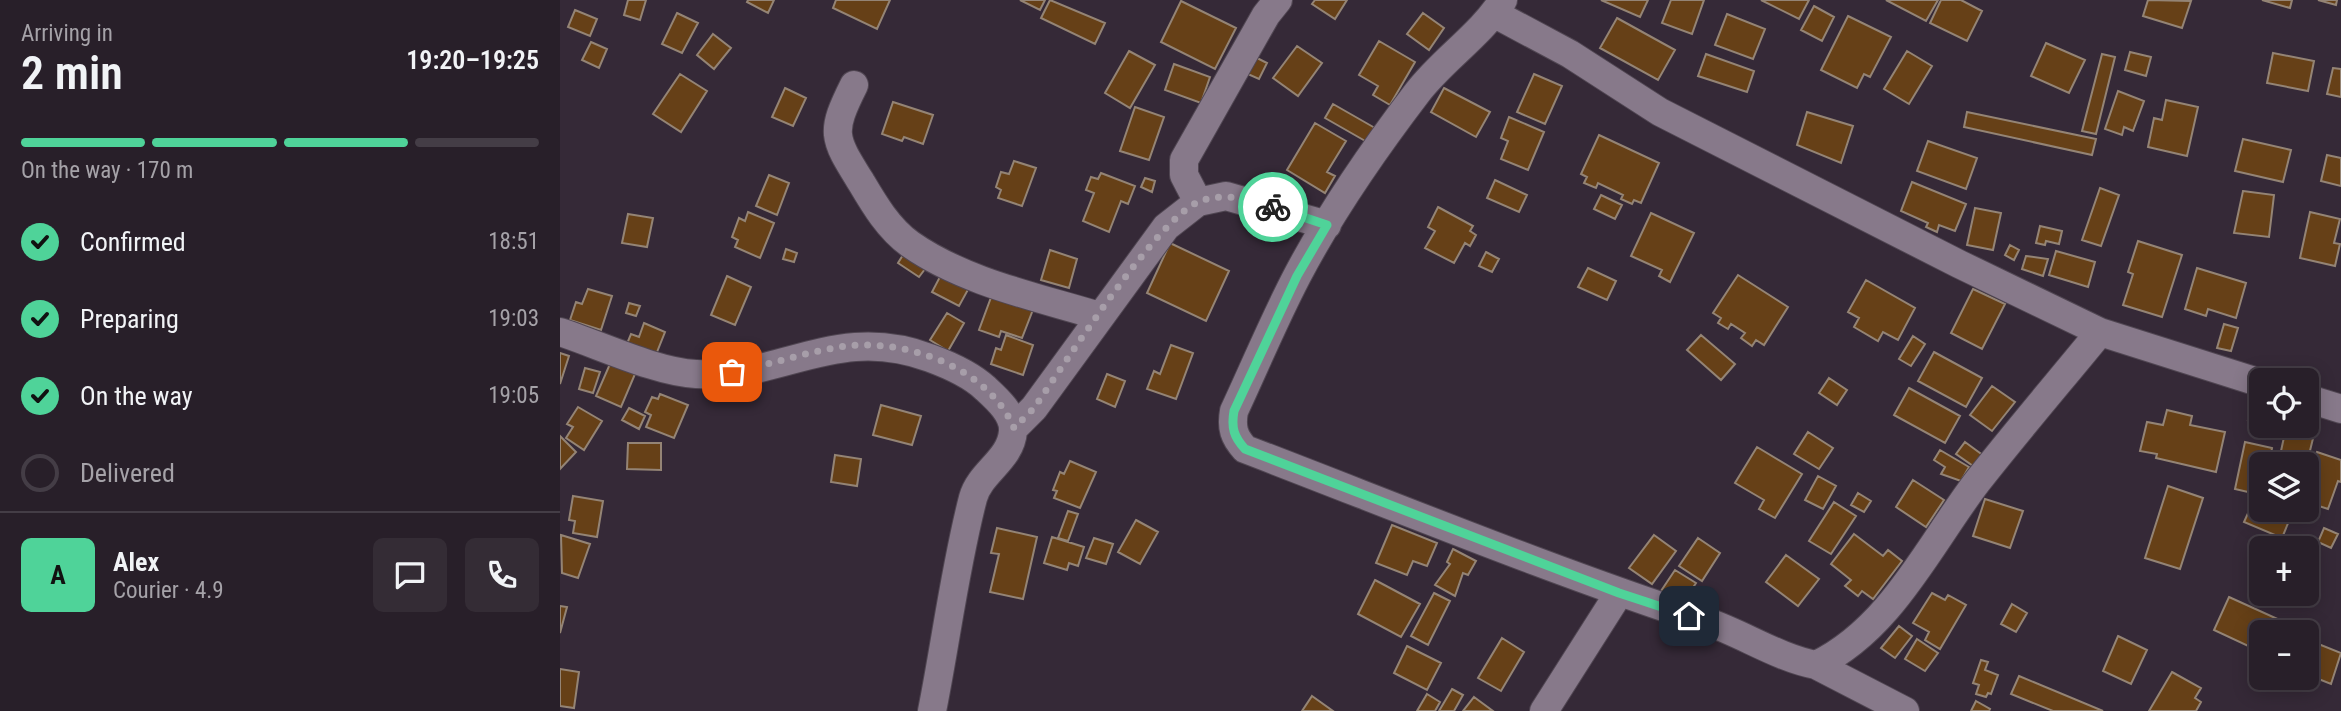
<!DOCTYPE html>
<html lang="en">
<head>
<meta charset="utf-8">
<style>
	body { margin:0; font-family:"Roboto Condensed",sans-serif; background:#342c35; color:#f1f3f6; height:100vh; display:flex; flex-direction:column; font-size:26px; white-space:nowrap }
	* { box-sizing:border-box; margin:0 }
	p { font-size:23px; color:#a5a2a8 }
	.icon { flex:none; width:38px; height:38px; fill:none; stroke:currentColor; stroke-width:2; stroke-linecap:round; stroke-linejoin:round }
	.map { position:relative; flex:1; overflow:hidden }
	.side { display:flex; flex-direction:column; background:#281f29; width:560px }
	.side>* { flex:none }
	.controls { position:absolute; left:1689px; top:368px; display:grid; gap:14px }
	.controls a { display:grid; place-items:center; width:70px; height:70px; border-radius:10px; background:#281f29; box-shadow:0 4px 18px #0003,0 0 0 2px #443d46; font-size:35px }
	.pin { position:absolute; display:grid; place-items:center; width:60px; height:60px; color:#fff; margin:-30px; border-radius:14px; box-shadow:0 4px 10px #0006 }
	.courier { position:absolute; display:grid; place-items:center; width:70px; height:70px; margin:-35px; border:5px solid #4fd399; border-radius:50%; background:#fff; color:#222; box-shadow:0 2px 9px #0007 }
	.overview em { font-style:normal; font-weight:600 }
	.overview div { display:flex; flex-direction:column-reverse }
	.overview { display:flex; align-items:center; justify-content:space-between; height:119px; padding:0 21px }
	h1 { font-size:46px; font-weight:600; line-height:52px }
	.bar { display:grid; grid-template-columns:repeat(4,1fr); gap:10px 7px; align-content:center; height:84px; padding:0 21px }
	.bar i { height:9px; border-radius:5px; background:#443d46 }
	.bar .active { background:#4fd399 }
	.bar p { grid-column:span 4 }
	.line { display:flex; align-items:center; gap:18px; padding:0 21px; border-top:2px solid #443d46 }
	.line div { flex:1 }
	.round { display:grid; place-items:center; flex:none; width:74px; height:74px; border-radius:10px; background:#342c35 }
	ol { padding:0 21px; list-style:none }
	li { display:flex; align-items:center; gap:21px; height:77px }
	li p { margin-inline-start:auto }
	li .icon { padding:7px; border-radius:50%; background:#4fd399; color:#111; stroke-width:4 }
	li:last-child { color:#a5a2a8 }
	li i { width:38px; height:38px; border:4px solid #443d46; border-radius:50% }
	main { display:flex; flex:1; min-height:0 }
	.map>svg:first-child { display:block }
	.building { fill:#664017; stroke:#948475; stroke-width:2 }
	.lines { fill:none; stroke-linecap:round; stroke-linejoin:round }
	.street-casing { stroke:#504652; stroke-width:30 }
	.street { stroke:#87798a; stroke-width:28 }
	.done { stroke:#a79ea9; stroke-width:7; stroke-dasharray:0 12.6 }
	.route { stroke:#4fd399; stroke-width:9 }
</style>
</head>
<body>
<main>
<section class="side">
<div class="overview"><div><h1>2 min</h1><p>Arriving in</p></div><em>19:20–19:25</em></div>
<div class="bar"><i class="active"></i><i class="active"></i><i class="active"></i><i></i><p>On the way · 170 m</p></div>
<ol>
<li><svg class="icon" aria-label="check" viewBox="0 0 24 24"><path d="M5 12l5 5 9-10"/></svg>Confirmed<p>18:51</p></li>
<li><svg class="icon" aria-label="check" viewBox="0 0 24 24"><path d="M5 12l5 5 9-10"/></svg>Preparing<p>19:03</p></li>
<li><svg class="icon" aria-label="check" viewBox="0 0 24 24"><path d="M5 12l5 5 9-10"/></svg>On the way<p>19:05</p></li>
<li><i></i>Delivered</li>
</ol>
<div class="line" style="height:126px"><b class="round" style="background:#4fd399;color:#111">A</b><div><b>Alex</b><p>Courier · 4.9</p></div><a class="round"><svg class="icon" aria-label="chat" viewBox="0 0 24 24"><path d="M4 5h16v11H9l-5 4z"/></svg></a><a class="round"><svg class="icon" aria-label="phone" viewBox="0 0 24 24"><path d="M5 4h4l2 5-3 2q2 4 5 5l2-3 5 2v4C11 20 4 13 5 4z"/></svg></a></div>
</section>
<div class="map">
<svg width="1781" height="711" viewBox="0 0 1781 711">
	<rect width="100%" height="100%" fill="#352937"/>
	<!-- building -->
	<path class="building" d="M68,0H86L80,20L64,15Z
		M188,0H214L208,13L187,2Z
		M276,0H330L317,29L273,8Z
		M460,0H485L480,10Z
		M490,0L545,23L535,44L481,18Z
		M755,0H787L775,19L752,4Z
		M1041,0H1088L1080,17Z
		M1111,0H1144L1132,34L1102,23Z
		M1201,0H1249L1239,19Z
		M1326,0H1378L1366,21Z
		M1381,0H1401L1422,11L1407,41L1370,23Z
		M1588,0L1631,1L1622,28L1583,16Z
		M1702,0H1732L1730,8Z
		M1758,0H1777L1776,5Z
		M621,1L676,28L655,69L601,42Z
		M1254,6L1274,17L1262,41L1241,30Z
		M15,10L37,19L30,36L8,27Z
		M117,13L138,23L122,53L102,44Z
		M863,13L884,28L869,50L847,34Z
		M1167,14L1205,29L1193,59L1155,45Z
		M1288,16L1331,37L1310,77L1304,74L1297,88L1261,70Z
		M1057,18L1115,50L1098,80L1040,48Z
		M153,34L171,48L154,69L137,55Z
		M819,41L855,62L830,105L813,95L818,86L799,75Z
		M31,42L47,49L39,68L22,60Z
		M1486,43L1525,60L1509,93L1471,76Z
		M737,46L762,63L738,96L713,78Z
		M569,51L595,65L570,108L545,93Z
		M1347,51L1372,66L1349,104L1324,89Z
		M1570,52L1591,57L1586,76L1565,70Z
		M1713,53L1754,61L1748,91L1707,83Z
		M689,54L707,63L699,79L681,71Z
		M1146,54L1194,71L1187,92L1138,76Z
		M1542,54L1555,57L1536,134L1522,131Z
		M614,64L650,77L641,103L605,90Z
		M1773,68L1781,69V97L1767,94Z
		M120,74L147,91L121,132L93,114Z
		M974,74L1002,86L985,124L957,112Z
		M225,88L246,98L233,126L212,117Z
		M884,88L930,112L916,137L871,112Z
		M1558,91L1584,101L1573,131L1564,127L1562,135L1545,129Z
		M1606,100L1638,107L1627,156L1588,147L1594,118L1602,120Z
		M333,102L373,115L363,144L344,137L342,141L322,134Z
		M773,104L822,132L814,146L765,118Z
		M575,107L604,117L589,160L560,151Z
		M1247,112L1293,126L1281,163L1237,145Z
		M1407,112L1536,139L1532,155L1404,127Z
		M949,117L984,132L968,170L941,159L948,141L941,138Z
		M755,123L786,141L767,172L775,176L765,193L727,170Z
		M1039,135L1099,163L1081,203L1074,200L1072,204L1061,199L1063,195L1038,183L1036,188L1024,183L1027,177L1021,174Z
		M1683,139L1731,150L1723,182L1675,171Z
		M1368,141L1417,158L1406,189L1357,171Z
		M1767,155L1781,158V186L1761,181Z
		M454,161L476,168L462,206L438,198L441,190L436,187L441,172L449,174Z
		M541,173L575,186L568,204L561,201L549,232L523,221L534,193L526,190L531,177L538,179Z
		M209,175L229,183L217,215L196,206Z
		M585,178L595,181L592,192L581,187Z
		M700,179L713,186L708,198L694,191Z
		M935,180L967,195L959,212L927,198Z
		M1352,182L1406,204L1395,231L1379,225L1377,232L1366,227L1368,223L1341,211Z
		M1540,188L1559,195L1541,246L1522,240Z
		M1683,191L1714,195L1709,237L1674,233Z
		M1041,195L1062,205L1055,219L1034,209Z
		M878,207L913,226L910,231L916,235L910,246L905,243L894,263L865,248L875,231L868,227Z
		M1415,208L1441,213L1433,250L1407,245Z
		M188,212L214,223L200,258L175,247L178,240L172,237L179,218L185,221Z
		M1750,212L1780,219L1774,243L1780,244L1775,266L1740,258Z
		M1091,213L1134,233L1110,282L1099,276L1102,270L1071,256Z
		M68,214L93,218L87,247L62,243Z
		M1480,226L1502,231L1499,244L1486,241L1485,245L1476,243Z
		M1578,241L1622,255L1602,317L1563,305L1573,274L1568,272Z
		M610,243L669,271L646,321L587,293Z
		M1450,245L1459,250L1454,260L1445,255Z
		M226,249L237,253L234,262L223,259Z
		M346,250L368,265L359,277L338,263Z
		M490,250L517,259L509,288L481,280Z
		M1496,251L1535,262L1528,287L1489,275Z
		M926,252L939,259L932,272L919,266Z
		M1466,256L1488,259L1483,276L1462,269Z
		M1028,268L1056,281L1047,300L1018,287Z
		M1637,268L1686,283L1676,318L1648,309L1646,316L1625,309Z
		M383,271L410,286L399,306L372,292Z
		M1178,275L1228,307L1204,345L1196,340L1192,346L1181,338L1185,333L1171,324L1168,329L1158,323L1161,318L1153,313Z
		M167,276L191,287L175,325L151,315Z
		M1306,280L1355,308L1338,340L1323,332L1318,341L1294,327L1299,318L1288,312Z
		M28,289L52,296L41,330L10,320L16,302L22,304Z
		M1413,289L1445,304L1422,349L1391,333Z
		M433,292L474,307L462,338L441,331L439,337L419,330Z
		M69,303L80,306L76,316L66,313Z
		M387,313L404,323L388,351L370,340Z
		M84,323L105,332L95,357L66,346L71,334L79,337Z
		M1664,324L1678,328L1671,351L1657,348Z
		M446,335L473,345L463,375L431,364L436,348L441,350Z
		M1141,335L1175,364L1161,380L1127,350Z
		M1353,336L1365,344L1351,366L1339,359Z
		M611,345L633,353L616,399L587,389L594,371L600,374Z
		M1374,352L1422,378L1406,407L1358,381Z
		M0,353L9,356L0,384Z
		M53,357L78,367L61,407L36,396Z
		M25,368L40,372L33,393L19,389Z
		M547,374L565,381L555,407L537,399Z
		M1269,378L1287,390L1277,405L1259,393Z
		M1432,386L1455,402L1432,431L1410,415Z
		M1349,388L1400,416L1385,443L1334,415Z
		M1696,393L1701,394V424L1688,420Z
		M100,394L128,405L114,438L86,427L91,415L85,412L92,397L98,399Z
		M321,405L361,416L352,445L313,435Z
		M18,407L42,421L24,450L6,438L13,427L7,424Z
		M69,408L85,416L79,429L62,420Z
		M1607,410L1632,416L1630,425L1665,432L1656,472L1596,458L1597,454L1580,451L1587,422L1603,425Z
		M1746,420L1757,422L1746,467V464L1724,461L1726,452L1721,451L1726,428L1746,425Z
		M1248,432L1273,448L1259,469L1234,454Z
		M0,436L16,452L0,469Z
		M1405,442L1424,456L1416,468L1396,454Z
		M1685,442L1712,448L1710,460L1715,464H1701V495L1675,489Z
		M68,443H101V470L67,469Z
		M1197,447L1242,474L1215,518L1199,509L1204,500L1175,483Z
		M1380,450L1409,467L1401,481L1381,474L1385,467L1374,460Z
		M1757,452L1781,460V482L1778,481L1768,509L1759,506L1755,518L1737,512L1738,509H1746V484Z
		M275,455L301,459L297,486L271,482Z
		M510,461L536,472L520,508L494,498L497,491L493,490L500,472L504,474Z
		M1258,476L1276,486L1263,509L1245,500Z
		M1353,480L1384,500L1366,527L1336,507Z
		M1608,486L1643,498L1620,569L1585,558Z
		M1298,493L1311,501L1304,512L1291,505Z
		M13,496L43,501L37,537L13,533L15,521L9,520Z
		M1425,499L1463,511L1450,548L1413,536Z
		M1694,500L1701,503V509H1716L1731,516L1722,538L1684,522Z
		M1274,502L1296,516L1271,554L1249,541Z
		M508,511L518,514L508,541L498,538Z
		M576,520L598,532L580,564L558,552Z
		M832,525L877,543L867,566L853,561L847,575L816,563Z
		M437,528L477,537L463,599L430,592L439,554L431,553Z
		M1764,528L1778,534L1771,548L1758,542Z
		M1294,534L1323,556L1328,550L1342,561L1313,599L1302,591L1298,596L1285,586L1291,580L1271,564Z
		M1,535L30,544L18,578L2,573Z
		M1094,535L1116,551L1092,584L1069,568Z
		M492,537L524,547L518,566L509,563L507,570L484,563Z
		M534,538L553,544L546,564L526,558Z
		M1138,538L1160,553L1142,581L1119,566Z
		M893,549L916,561L908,575L903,573L895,596L875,585L890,564L887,562Z
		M1226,555L1259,579L1238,606L1206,582Z
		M1115,570L1136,583L1122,604L1101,591Z
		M815,580L860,604L841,637L798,614Z
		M874,593L890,601L868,645L851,636Z
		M1372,593L1385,600L1388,595L1406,605L1380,649L1365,640L1369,632L1353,623Z
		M1669,597L1722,621L1717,632H1701V652L1654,630Z
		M1452,604L1467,613L1456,632L1441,624Z
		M0,606L7,607L0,633Z
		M1339,626L1352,636L1335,658L1321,648Z
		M1558,636L1587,650L1571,684L1543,671Z
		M942,638L964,652L941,691L918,678Z
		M1357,639L1378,653L1365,671L1345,659Z
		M1746,639L1781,653L1771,684L1746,674Z
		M847,646L881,663L867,690L834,673Z
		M1421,660L1428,662L1425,670L1438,675L1431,694L1428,693L1426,697L1416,694L1419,685L1413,683Z
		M0,669L19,672L14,708L0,706Z
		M1612,672L1641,688L1635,698L1641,702L1636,711H1589Z
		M1459,676L1543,711H1493L1451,694Z
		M892,689L903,695L894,711H879Z
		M867,694L880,702L875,711H857Z
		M752,696L773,711H742Z
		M914,697L933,711H903Z
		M1416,701L1430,709L1429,711H1411Z"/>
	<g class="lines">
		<defs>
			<path id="street" d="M943,0C920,36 883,59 857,93C815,148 769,215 737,276C714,320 695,366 674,411C671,428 674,437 685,449C839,508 992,571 1148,622C1185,635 1219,658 1256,665C1331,629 1369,545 1417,482C1457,431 1499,382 1540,332
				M935,14L1010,54L1100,112L1399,264L1540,332L1701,383
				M294,85C270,133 273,137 301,182C314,204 328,228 350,244C404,282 477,297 539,316
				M638,202L624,175V160L706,15L718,0
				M0,332C40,345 96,372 136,374C221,380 276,323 370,358C389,365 410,374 425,388C437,399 454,414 453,431C451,460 420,472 413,498C395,567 386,641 372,711
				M1746,398L1781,409
				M454,428L474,408L606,227L638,202L666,196L767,225
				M1256,665L1345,711
				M984,711L1059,593"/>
		</defs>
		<!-- street casing -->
		<use href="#street" class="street-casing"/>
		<!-- street -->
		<use href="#street" class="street"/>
	</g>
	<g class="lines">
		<!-- done -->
		<path class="done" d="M172,372C210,365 248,351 287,346C349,339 429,369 454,428L474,408C504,365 598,217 640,201C665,192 689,200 713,207"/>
		<!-- route -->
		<path class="route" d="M713,207L767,225L737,276L674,411C671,428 674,437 685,449L1059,593L1129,616"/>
	</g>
</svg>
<div class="controls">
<a><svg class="icon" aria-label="locate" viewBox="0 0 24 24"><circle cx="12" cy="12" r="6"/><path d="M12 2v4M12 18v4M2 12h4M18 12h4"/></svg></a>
<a><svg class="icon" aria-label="layers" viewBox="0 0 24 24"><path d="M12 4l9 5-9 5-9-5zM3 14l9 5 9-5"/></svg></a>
<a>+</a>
<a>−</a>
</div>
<div class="pin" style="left:172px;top:372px;background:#ea580c"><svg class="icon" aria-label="bag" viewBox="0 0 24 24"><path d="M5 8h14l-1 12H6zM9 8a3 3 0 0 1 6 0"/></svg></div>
<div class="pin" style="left:1129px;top:616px;background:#1f2937"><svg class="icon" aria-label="home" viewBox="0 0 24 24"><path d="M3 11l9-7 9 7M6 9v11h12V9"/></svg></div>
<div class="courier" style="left:713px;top:207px"><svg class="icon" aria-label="bike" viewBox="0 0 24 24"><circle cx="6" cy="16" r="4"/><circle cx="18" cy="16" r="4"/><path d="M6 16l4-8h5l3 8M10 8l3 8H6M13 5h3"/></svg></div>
</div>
</main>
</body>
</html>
